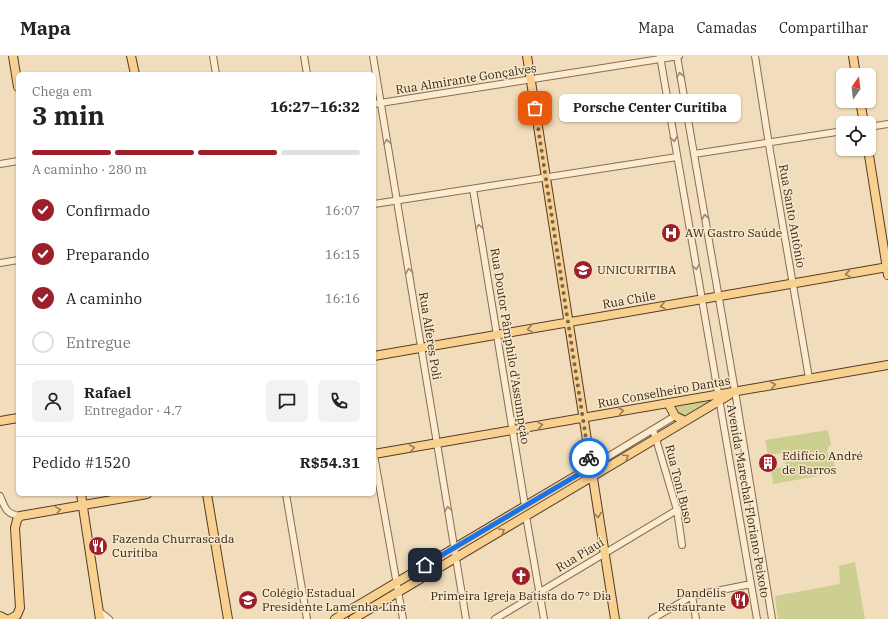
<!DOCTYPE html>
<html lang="pt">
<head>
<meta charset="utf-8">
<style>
	body { margin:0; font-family:"IBM Plex Serif",serif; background:#f2f2f2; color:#222; height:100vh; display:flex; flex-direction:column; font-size:15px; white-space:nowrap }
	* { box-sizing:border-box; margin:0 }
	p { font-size:13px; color:#767676 }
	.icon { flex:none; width:22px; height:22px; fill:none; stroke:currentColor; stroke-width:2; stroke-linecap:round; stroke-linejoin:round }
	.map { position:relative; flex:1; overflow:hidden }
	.panel { position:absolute; left:16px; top:16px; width:360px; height:424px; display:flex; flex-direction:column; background:#fff; border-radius:6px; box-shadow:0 1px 3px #0004 }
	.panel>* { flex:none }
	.needle { width:26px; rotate:14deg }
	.fabs { position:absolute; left:836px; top:12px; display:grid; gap:8px }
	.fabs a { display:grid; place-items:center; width:40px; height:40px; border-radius:6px; background:#fff; box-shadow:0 1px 3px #0004; font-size:20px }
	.pin { position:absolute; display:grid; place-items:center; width:34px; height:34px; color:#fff; margin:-17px; border-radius:8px; box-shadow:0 2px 6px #0006 }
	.courier { position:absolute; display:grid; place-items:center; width:40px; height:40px; margin:-20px; border:3px solid #1a73e8; border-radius:50%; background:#fff; color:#222; box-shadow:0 1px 5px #0007 }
	.bubble { position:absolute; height:28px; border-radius:6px; background:#fff; box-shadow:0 1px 3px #0004; font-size:13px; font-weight:700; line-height:28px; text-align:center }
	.head em { font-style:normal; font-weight:700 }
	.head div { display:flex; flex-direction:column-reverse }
	.head { display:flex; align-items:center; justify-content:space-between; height:68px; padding:0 16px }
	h1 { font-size:26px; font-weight:700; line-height:30px }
	.bar { display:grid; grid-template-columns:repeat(4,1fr); gap:6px 4px; align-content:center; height:48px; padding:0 16px }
	.bar i { height:5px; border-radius:3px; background:#e0e0e0 }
	.bar .current { background:#9c202a }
	.bar p { grid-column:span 4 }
	.line { display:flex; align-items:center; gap:10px; padding:0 16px; border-top:1px solid #e0e0e0 }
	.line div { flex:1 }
	.round { display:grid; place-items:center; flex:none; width:42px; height:42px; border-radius:6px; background:#f2f2f2 }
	ol { padding:0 16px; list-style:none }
	li { display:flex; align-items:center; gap:12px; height:44px }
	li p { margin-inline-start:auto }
	li .icon { padding:4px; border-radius:50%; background:#9c202a; color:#fff; stroke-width:4 }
	li:last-child { color:#767676 }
	li i { width:22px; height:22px; border:2px solid #e0e0e0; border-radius:50% }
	header { display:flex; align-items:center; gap:24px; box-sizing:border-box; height:56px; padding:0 20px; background:#fff; border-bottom:1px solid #e0e0e0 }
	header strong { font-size:19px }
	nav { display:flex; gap:22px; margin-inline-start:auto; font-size:14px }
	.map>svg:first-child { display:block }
	.green { fill:#cccf8f }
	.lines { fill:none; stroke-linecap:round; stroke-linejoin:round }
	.minor-casing { stroke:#896c54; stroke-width:8 }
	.major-casing { stroke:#563b29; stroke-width:10 }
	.minor { stroke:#fbebcf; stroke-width:6 }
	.major { stroke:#f8d08f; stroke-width:8 }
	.oneway { stroke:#998874 }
	.oneway2 { stroke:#987b54 }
	.done { stroke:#786652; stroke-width:4; stroke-dasharray:0 7.2 }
	.route { stroke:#1a73e8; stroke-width:5 }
	.labels { text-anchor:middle; stroke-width:3; stroke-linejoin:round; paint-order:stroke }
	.street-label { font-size:12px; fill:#37261a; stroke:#f8e8cb }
	.poi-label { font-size:12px; fill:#37261a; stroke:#f8e8cb; text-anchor:start }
</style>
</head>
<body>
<header>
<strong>Mapa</strong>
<nav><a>Mapa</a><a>Camadas</a><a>Compartilhar</a></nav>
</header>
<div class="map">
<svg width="888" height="563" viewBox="0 0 888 563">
	<rect width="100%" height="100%" fill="#f1ddbb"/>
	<!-- green -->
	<path class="green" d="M714,342V344L687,361C679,360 676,356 674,349Z
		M828,374L831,389L828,391L827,396L829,400L833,401L836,417L773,428L771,413L786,411L783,397L768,399L765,384Z
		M855,506L865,563H778L775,540L840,528L839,510Z"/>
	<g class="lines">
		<defs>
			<path id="minor" d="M213,0L216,18
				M304,0L307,18
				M373,0L466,563
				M660,0L757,563
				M677,0L735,335L772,563
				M755,0L770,95L809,322
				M374,48L679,0
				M869,71L888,68
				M694,98L843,75
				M0,108L18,105
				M473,133L525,450
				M374,148L677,101
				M0,207L18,204
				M653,374L656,383L677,454L682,489
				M374,399L403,563
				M591,411L675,360
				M286,438L307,563
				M0,440C5,452 6,458 20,460
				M526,460L544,563
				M692,540L696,563
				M99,555L109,563
				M495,563L677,454
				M652,563L692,540L751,528"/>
			<path id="major" d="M13,0L18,31
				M131,0L135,18
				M527,0L615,563
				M853,0L856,19
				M860,45L864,67
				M868,93L888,219
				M374,300L888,211
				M668,347L675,360L685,365
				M0,365L18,362
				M374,398L888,309
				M81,438L100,563
				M207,438L228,563
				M0,560L6,563
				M10,563L17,559L20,552L15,472L17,464L20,460L147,438
				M335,563L591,411
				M353,563L729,339"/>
		</defs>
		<!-- minor casing -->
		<use href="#minor" class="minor-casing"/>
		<!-- major casing -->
		<use href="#major" class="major-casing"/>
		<!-- minor -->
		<use href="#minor" class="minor"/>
		<!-- major -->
		<use href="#major" class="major"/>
	</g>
	<!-- one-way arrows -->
	<defs><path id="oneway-chevron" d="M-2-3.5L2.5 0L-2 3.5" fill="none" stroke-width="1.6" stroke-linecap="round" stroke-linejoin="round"/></defs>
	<g class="oneway">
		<use href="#oneway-chevron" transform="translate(680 19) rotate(-100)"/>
		<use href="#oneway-chevron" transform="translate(674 83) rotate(80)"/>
		<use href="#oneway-chevron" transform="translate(387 86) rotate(-99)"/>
		<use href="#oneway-chevron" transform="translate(705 161) rotate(-100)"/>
		<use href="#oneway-chevron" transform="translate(479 171) rotate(-99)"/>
		<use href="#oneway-chevron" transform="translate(696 211) rotate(80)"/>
		<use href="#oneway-chevron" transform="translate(409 215) rotate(-99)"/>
		<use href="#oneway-chevron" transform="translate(448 453) rotate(-99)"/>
	</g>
	<g class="oneway2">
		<use href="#oneway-chevron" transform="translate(848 218) rotate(170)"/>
		<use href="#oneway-chevron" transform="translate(663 250) rotate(170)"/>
		<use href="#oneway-chevron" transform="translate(530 273) rotate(170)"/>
		<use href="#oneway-chevron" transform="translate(773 329) rotate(-10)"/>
		<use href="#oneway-chevron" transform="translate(621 355) rotate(-10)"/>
		<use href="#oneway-chevron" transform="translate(540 369) rotate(-10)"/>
		<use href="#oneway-chevron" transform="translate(412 392) rotate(-10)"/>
		<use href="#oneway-chevron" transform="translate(626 401) rotate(-31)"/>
		<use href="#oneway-chevron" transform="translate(58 454) rotate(-10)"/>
		<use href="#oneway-chevron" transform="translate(598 459) rotate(81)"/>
		<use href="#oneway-chevron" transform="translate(502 475) rotate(-31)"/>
	</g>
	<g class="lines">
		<!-- done -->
		<path class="done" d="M535,52L589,402"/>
		<!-- route -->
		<path class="route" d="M425,509L591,411L589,402"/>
	</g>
	<!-- icons -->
	<defs>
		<symbol id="hospital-disc" viewBox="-11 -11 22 22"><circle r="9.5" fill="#9c202a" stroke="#f8e8cb"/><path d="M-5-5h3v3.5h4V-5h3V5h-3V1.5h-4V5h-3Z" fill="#fff"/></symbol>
		<symbol id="university-disc" viewBox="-11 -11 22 22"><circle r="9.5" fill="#9c202a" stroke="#f8e8cb"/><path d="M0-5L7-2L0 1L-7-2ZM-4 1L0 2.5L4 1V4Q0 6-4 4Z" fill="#fff"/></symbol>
		<symbol id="building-disc" viewBox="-11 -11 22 22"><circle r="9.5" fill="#9c202a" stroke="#f8e8cb"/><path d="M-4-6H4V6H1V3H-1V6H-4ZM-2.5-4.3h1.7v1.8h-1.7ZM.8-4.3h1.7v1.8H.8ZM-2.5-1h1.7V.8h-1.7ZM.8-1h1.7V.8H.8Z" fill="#fff"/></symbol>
		<symbol id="restaurant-disc" viewBox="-11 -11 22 22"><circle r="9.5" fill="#9c202a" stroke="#f8e8cb"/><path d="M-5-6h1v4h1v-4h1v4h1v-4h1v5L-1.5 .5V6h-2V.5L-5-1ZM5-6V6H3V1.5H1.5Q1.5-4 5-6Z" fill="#fff"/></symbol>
		<symbol id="church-disc" viewBox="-11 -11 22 22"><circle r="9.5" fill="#9c202a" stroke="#f8e8cb"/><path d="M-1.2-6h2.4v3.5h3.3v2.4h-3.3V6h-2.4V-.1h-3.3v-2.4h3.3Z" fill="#fff"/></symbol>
		<symbol id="school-disc" viewBox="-11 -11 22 22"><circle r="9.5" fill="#9c202a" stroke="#f8e8cb"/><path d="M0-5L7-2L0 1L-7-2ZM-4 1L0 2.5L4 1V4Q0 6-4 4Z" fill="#fff"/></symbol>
	</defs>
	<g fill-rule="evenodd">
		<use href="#hospital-disc" x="660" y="166" width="22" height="22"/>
		<use href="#university-disc" x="572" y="203" width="22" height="22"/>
		<use href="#building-disc" x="757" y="396" width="22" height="22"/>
		<use href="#restaurant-disc" x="87" y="479" width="22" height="22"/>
		<use href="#church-disc" x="510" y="509" width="22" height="22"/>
		<use href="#school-disc" x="237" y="533" width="22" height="22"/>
		<use href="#restaurant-disc" x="729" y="533" width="22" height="22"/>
	</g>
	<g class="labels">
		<!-- street labels -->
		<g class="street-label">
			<text transform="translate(466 23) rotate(-9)" y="4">Rua Almirante Gonçalves</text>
			<text transform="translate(792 160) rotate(80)" y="4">Rua Santo Antônio</text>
			<text transform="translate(629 244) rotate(-10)" y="4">Rua Chile</text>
			<text transform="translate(430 280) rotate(81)" y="4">Rua Alferes Poli</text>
			<text transform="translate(510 290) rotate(81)" y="4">Rua Doutor Pâmphilo d'Assumpção</text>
			<text transform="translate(664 336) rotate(-10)" y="4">Rua Conselheiro Dantas</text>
			<text transform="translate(679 428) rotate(76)" y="4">Rua Toni Buso</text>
			<text transform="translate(748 445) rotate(80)" y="4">Avenida Marechal Floriano Peixoto</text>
			<text transform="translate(580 499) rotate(-31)" y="4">Rua Piauí</text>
		</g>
		<!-- poi labels -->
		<g class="poi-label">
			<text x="685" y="181">AW Gastro Saúde</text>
			<text x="597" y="218">UNICURITIBA</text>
			<text x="782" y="404">Edifício André<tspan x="782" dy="14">de Barros</tspan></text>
			<text x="112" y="487">Fazenda Churrascada<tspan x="112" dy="14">Curitiba</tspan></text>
			<text x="262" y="541">Colégio Estadual<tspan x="262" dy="14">Presidente Lamenha Lins</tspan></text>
			<text x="726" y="541" text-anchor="end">Dandelis<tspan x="726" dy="14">Restaurante</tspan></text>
			<text x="521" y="544" text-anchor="middle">Primeira Igreja Batista do 7° Dia</text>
		</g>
	</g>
</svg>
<div class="fabs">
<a><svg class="needle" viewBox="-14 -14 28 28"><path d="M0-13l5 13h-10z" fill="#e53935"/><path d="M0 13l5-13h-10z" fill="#767676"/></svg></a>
<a><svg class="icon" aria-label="locate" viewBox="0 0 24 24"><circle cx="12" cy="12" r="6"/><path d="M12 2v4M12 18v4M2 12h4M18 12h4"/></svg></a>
</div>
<div class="pin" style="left:535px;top:52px;background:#ea580c"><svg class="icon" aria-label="bag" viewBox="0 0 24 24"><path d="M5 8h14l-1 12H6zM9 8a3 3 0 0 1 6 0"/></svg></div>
<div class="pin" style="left:425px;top:509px;background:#1f2937"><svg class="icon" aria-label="home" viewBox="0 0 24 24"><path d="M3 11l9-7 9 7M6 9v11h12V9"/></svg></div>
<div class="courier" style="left:589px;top:402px"><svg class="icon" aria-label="bike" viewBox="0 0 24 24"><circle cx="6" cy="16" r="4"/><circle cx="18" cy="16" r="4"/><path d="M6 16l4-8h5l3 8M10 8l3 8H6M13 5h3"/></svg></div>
<div class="bubble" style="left:559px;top:38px;width:182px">Porsche Center Curitiba</div>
<section class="panel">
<div class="head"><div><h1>3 min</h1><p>Chega em</p></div><em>16:27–16:32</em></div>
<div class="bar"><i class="current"></i><i class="current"></i><i class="current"></i><i></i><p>A caminho · 280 m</p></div>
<ol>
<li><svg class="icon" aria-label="check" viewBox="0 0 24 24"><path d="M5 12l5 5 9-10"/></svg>Confirmado<p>16:07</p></li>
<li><svg class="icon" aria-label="check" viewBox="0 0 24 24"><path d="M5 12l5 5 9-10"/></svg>Preparando<p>16:15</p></li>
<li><svg class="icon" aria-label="check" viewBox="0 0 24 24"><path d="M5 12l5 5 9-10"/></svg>A caminho<p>16:16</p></li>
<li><i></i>Entregue</li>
</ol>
<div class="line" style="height:72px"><a class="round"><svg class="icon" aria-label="person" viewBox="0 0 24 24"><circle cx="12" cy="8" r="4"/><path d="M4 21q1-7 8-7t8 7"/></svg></a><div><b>Rafael</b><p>Entregador · 4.7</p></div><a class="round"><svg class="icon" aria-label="chat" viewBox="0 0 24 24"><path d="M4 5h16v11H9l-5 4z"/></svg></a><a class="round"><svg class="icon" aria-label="phone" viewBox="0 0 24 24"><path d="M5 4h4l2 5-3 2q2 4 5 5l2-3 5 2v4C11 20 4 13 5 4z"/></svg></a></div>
<div class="line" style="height:52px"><div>Pedido #1520</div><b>R$54.31</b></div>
</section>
</div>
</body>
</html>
